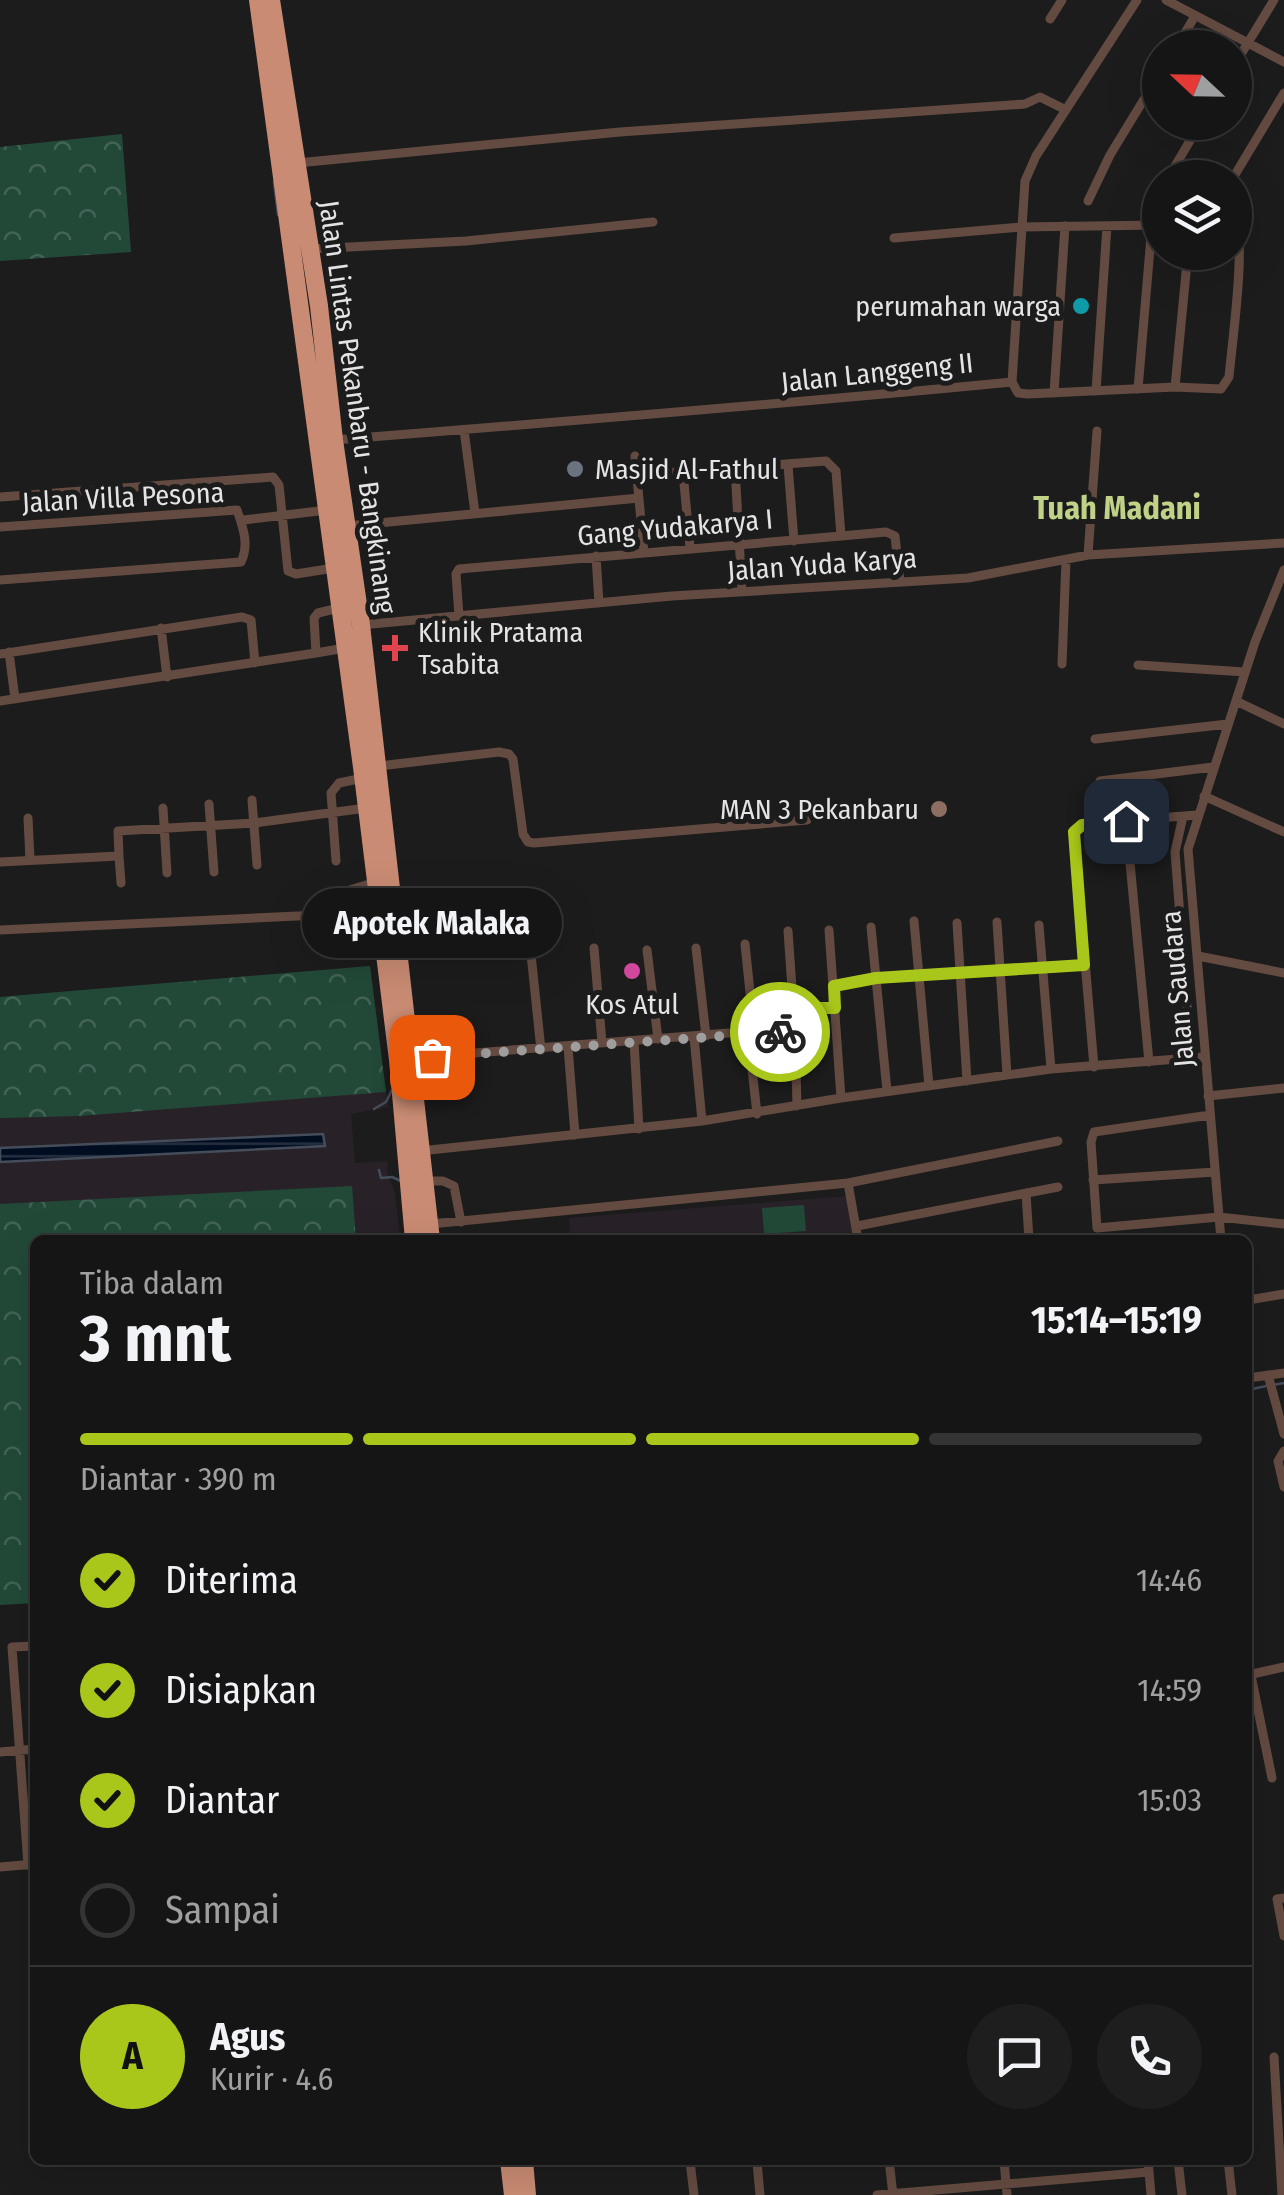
<!DOCTYPE html>
<html lang="id">
<head>
<meta charset="utf-8">
<style>
	body { margin:0; font-family:"Fira Sans Condensed",sans-serif; background:#1f1e1f; color:#f1f3f6; height:100vh; display:flex; flex-direction:column; font-size:38px; white-space:nowrap }
	* { box-sizing:border-box; margin:0 }
	p { font-size:32px; color:#9e9fa1 }
	.icon { flex:none; width:55px; height:55px; fill:none; stroke:currentColor; stroke-width:2; stroke-linecap:round; stroke-linejoin:round }
	.map { position:relative; flex:1; overflow:hidden }
	.panel { position:absolute; left:30px; top:1235px; width:1222px; height:930px; display:flex; flex-direction:column; background:#161516; border-radius:15px; box-shadow:0 10px 40px #0002,0 0 0 2px #353435 }
	.panel>* { flex:none }
	.needle { width:65px; rotate:292deg }
	.controls { position:absolute; left:1142px; top:30px; display:grid; gap:20px }
	.controls a { display:grid; place-items:center; width:110px; height:110px; border-radius:50%; background:#161516; box-shadow:0 10px 40px #0002,0 0 0 2px #353435; font-size:50px }
	.pin { position:absolute; display:grid; place-items:center; width:85px; height:85px; color:#fff; margin:-42px; border-radius:20px; box-shadow:0 5px 15px #0006 }
	.courier { position:absolute; display:grid; place-items:center; width:100px; height:100px; margin:-50px; border:8px solid #a9c71a; border-radius:50%; background:#fff; color:#222; box-shadow:0 2px 12px #0007 }
	.bubble { position:absolute; height:70px; border-radius:35px; background:#161516; box-shadow:0 10px 40px #0002,0 0 0 2px #353435; font-size:32px; font-weight:700; line-height:70px; text-align:center }
	.overview em { font-style:normal; font-weight:700 }
	.overview div { display:flex; flex-direction:column-reverse }
	.overview { display:flex; align-items:center; justify-content:space-between; height:170px; padding:0 50px }
	h1 { font-size:65px; font-weight:700; line-height:75px }
	.bar { display:grid; grid-template-columns:repeat(4,1fr); gap:15px 10px; align-content:center; height:120px; padding:0 50px }
	.bar i { height:12px; border-radius:8px; background:#353435 }
	.bar .on { background:#a9c71a }
	.bar p { grid-column:span 4 }
	.line { display:flex; align-items:center; gap:25px; padding:0 50px; border-top:2px solid #353435 }
	.line div { flex:1 }
	.round { display:grid; place-items:center; flex:none; width:105px; height:105px; border-radius:52px; background:#1f1e1f }
	ol { padding:0 50px; list-style:none }
	li { display:flex; align-items:center; gap:30px; height:110px }
	li p { margin-inline-start:auto }
	li .icon { padding:10px; border-radius:50%; background:#a9c71a; color:#111; stroke-width:4 }
	li:last-child { color:#9e9fa1 }
	li i { width:55px; height:55px; border:5px solid #353435; border-radius:50% }
	.map>svg:first-child { display:block }
	.built { fill:#282228 }
	.forest { fill:url(#forest-crowns) }
	.garden { fill:#224938 }
	.water { fill:url(#water-rules); stroke:#454d5b; stroke-width:2.5 }
	.lines { fill:none; stroke-linecap:round; stroke-linejoin:round }
	.stream { stroke:#454d5b; stroke-width:2.5 }
	.street { stroke:#644b41; stroke-width:9 }
	.highway { stroke:#c98b73; stroke-width:18 }
	.done { stroke:#9f9e9f; stroke-width:10; stroke-dasharray:0 18 }
	.route { stroke:#a9c71a; stroke-width:12 }
	.culture-dot { fill:#0f9aa8; stroke:#1d1c1d; stroke-width:4 }
	.worship-dot { fill:#6b7280; stroke:#1d1c1d; stroke-width:4 }
	.health-dot { fill:#e0444e; stroke:#1d1c1d; stroke-width:4 }
	.education-dot { fill:#8d6e63; stroke:#1d1c1d; stroke-width:4 }
	.hotel-dot { fill:#d1479c; stroke:#1d1c1d; stroke-width:4 }
	.labels { text-anchor:middle; stroke-width:10; stroke-linejoin:round; paint-order:stroke }
	.poi-label { font-size:28px; fill:#e5e4e5; stroke:#1d1c1d; text-anchor:end }
	.street-label { font-size:28px; fill:#e5e4e5; stroke:#1d1c1d }
	.quarter-label { font-size:32px; font-weight:bold; fill:#bfd287; stroke:#1d1c1d }
</style>
</head>
<body>
<div class="map">
<svg width="1284" height="2195" viewBox="0 0 1284 2195">
	<defs>
		<pattern id="forest-crowns" width="20" height="18" patternUnits="userSpaceOnUse" patternTransform="scale(2.5)"><rect width="20" height="18" fill="#224938"/><path d="M2 6a3 3 0 1 1 6 0M12 15a3 3 0 1 1 6 0" fill="none" stroke="#426355"/></pattern>
		<pattern id="water-rules" width="6" height="5" patternUnits="userSpaceOnUse" patternTransform="scale(2.5)"><rect width="6" height="5" fill="#000c20"/><path d="M0 2.5h6" fill="none" stroke="#252f40"/></pattern>
	</defs>
	<rect width="100%" height="100%" fill="#1d1c1d"/>
	<!-- built -->
	<path class="built" d="M370,966L388,1107L351,1114L355,1163L388,1161L387,1173L395,1193L400,1240H35L0,1549V997Z
		M849,1196L853,1240H570L569,1218Z"/>
	<!-- forest -->
	<path class="forest" d="M122,134L131,252L0,261V147Z
		M370,966L386,1092L79,1116L0,1118V997Z
		M352,1186L356,1240H35V1603L0,1605V1204Z"/>
	<!-- garden -->
	<path class="garden" d="M804,1205L806,1231L764,1234L762,1208Z"/>
	<!-- water -->
	<path class="water" d="M323,1134L325,1146L0,1162V1148Z"/>
	<g class="lines">
		<!-- stream -->
		<path class="stream" d="M274,182L278,215
			M374,1109L386,1102L392,1090
			M379,1170L381,1178L392,1177L401,1181
			M1273,1385L1284,1383
			M1248,1390L1266,1386"/>
		<!-- street -->
		<path class="street" d="M1166,0L1284,62
			M1050,19L1062,0
			M1176,48L1195,16
			M1235,64L1274,0
			M297,163L620,132L1025,104L1040,97L1066,110
			M1168,178L1201,122
			M1233,178L1284,93
			M1088,201L1110,155L1160,73
			M894,238L1020,227L1160,225
			M310,249L466,241L653,222
			M1012,382L1018,393L1028,394L1175,387L1221,389L1229,377C1231,351 1247,239 1235,224
			M1175,387L1188,252
			M1138,389L1152,225
			M1096,391L1107,226
			M1054,393L1065,226
			M464,430L475,513
			M334,440C560,422 786,404 1012,382L1025,181L1036,156L1137,0
			M635,456L644,553
			M788,465L794,541
			M735,468L742,591
			M683,472L690,548
			M637,475L826,461L836,471L841,536
			M0,497L273,477L279,485L288,571L296,574L334,568
			M244,520L327,510
			M347,526L639,498
			M0,527L237,510C242,525 250,544 241,562L0,580
			M1088,555L1097,431
			M596,556L599,603
			M459,616L456,574L459,569L841,536L886,532L895,536L900,582
			M361,625L672,596L968,578L1088,555L1284,543
			M161,628L167,677
			M9,652L15,699
			M316,653L345,648
			M0,654L242,617L251,620L255,663
			M1062,664L1066,560
			M1138,665L1245,672
			M0,701L316,653L314,618L318,613L339,608
			M1236,701L1284,724
			M1095,739L1228,724
			M379,766L499,752L509,754L513,759L523,834L528,842L534,843L807,820
			M1100,781L1213,767
			M1204,796L1284,832
			M252,800L257,865
			M209,804L214,872
			M163,808L167,873
			M1183,816L1175,852L1191,1058
			M28,818L30,860
			M1126,821L1149,1062
			M119,856L121,883
			M336,861L331,793L339,783L363,778
			M0,862L119,856L118,831L254,823L366,808
			M341,914L343,892L376,882
			M914,921L929,1086
			M997,922L1007,1075
			M957,923L967,1081
			M1039,925L1051,1069
			M871,927L887,1091
			M0,930L341,914L348,943L359,948L384,947
			M829,930L841,1098
			M745,944L754,1031
			M594,948L602,1043
			M696,948L706,1036
			M647,950L658,1039
			M531,954L541,1050
			M1198,956L1284,973
			M833,987L876,978L1084,965
			M792,1008H835
			M795,1031L797,1106
			M748,1032L757,1114
			M694,1037L702,1121
			M634,1041L639,1129
			M568,1047L575,1135
			M410,1058L754,1031H795L788,931
			M1094,1067L1074,832L1082,825L1091,823L1197,815
			M1208,1096L1284,1088
			M1210,1115L1094,1132L1091,1142L1097,1228L1219,1217L1284,1224
			M420,1151L702,1121L841,1098L1051,1069L1203,1057
			M1093,1180L1215,1172
			M425,1181H443L454,1186L461,1222
			M1026,1193L1029,1240
			M430,1224L848,1183
			M857,1226L1058,1187
			M858,1240L848,1183L1058,1141
			M1221,1240L1188,849L1255,642L1284,570
			M1248,1300L1284,1294
			M1268,1375L1284,1434
			M1248,1378L1284,1373
			M1284,1451L1278,1461L1284,1487
			M1248,1661L1272,1778
			M1248,1675L1284,1667
			M0,1752L35,1749
			M28,1865L12,1647L35,1646
			M0,1867L35,1864
			M1284,1898L1277,1899L1284,1936
			M1274,2057L1282,2195
			M889,2160L893,2195
			M1004,2160L1007,2195
			M1148,2160L1151,2195
			M1178,2160L1182,2195
			M1228,2160L1232,2195
			M690,2161L694,2195
			M760,2195L757,2162L776,2160
			M877,2195L1149,2172"/>
		<!-- highway -->
		<path class="highway" d="M258,0L362,767L398,1060L414,1240
			M271,0L319,306L334,440L361,625L431,1240
			M509,2160L513,2195
			M524,2160L527,2195"/>
	</g>
	<g class="lines">
		<!-- done -->
		<path class="done" d="M432,1057L780,1032"/>
		<!-- route -->
		<path class="route" d="M780,1032H795L792,1008H835L834,986L876,978L1084,965L1074,832L1082,825L1126,821"/>
	</g>
	<!-- markers -->
	<circle class="culture-dot" cx="1081" cy="306" r="10"/>
	<circle class="worship-dot" cx="575" cy="469" r="10"/>
	<path class="health-dot" d="M390 633h10v10h10v10h-10v10h-10v-10h-10v-10h10z"/>
	<circle class="education-dot" cx="939" cy="809" r="10"/>
	<circle class="hotel-dot" cx="632" cy="971" r="10"/>
	<g class="labels">
		<!-- poi labels -->
		<g class="poi-label">
			<text x="1061" y="316">perumahan warga</text>
			<text x="595" y="479" text-anchor="start">Masjid Al-Fathul</text>
			<text x="418" y="642" text-anchor="start">Klinik Pratama<tspan x="418" dy="32">Tsabita</tspan></text>
			<text x="919" y="819">MAN 3 Pekanbaru</text>
			<text x="632" y="1014" text-anchor="middle">Kos Atul</text>
		</g>
		<!-- street labels -->
		<g class="street-label">
			<text transform="translate(877 372) rotate(-6)" y="10">Jalan Langgeng II</text>
			<text transform="translate(358 407) rotate(82)" y="10">Jalan Lintas Pekanbaru - Bangkinang</text>
			<text transform="translate(123 497) rotate(-3)" y="10">Jalan Villa Pesona</text>
			<text transform="translate(675 527) rotate(-5)" y="10">Gang Yudakarya I</text>
			<text transform="translate(822 564) rotate(-4)" y="10">Jalan Yuda Karya</text>
			<text transform="translate(1177 989) rotate(-95)" y="10">Jalan Saudara</text>
		</g>
		<!-- quarter labels -->
		<g class="quarter-label">
			<text x="1117" y="519">Tuah Madani</text>
		</g>
	</g>
</svg>
<div class="controls">
<a><svg class="needle" viewBox="-14 -14 28 28"><path d="M0-13l5 13h-10z" fill="#e53935"/><path d="M0 13l5-13h-10z" fill="#9e9fa1"/></svg></a>
<a><svg class="icon" aria-label="layers" viewBox="0 0 24 24"><path d="M12 4l9 5-9 5-9-5zM3 14l9 5 9-5"/></svg></a>
</div>
<div class="pin" style="left:432px;top:1057px;background:#ea580c"><svg class="icon" aria-label="bag" viewBox="0 0 24 24"><path d="M5 8h14l-1 12H6zM9 8a3 3 0 0 1 6 0"/></svg></div>
<div class="pin" style="left:1126px;top:821px;background:#1f2937"><svg class="icon" aria-label="home" viewBox="0 0 24 24"><path d="M3 11l9-7 9 7M6 9v11h12V9"/></svg></div>
<div class="courier" style="left:780px;top:1032px"><svg class="icon" aria-label="bike" viewBox="0 0 24 24"><circle cx="6" cy="16" r="4"/><circle cx="18" cy="16" r="4"/><path d="M6 16l4-8h5l3 8M10 8l3 8H6M13 5h3"/></svg></div>
<div class="bubble" style="left:302px;top:888px;width:260px">Apotek Malaka</div>
<section class="panel">
<div class="overview"><div><h1>3 mnt</h1><p>Tiba dalam</p></div><em>15:14–15:19</em></div>
<div class="bar"><i class="on"></i><i class="on"></i><i class="on"></i><i></i><p>Diantar · 390 m</p></div>
<ol>
<li><svg class="icon" aria-label="check" viewBox="0 0 24 24"><path d="M5 12l5 5 9-10"/></svg>Diterima<p>14:46</p></li>
<li><svg class="icon" aria-label="check" viewBox="0 0 24 24"><path d="M5 12l5 5 9-10"/></svg>Disiapkan<p>14:59</p></li>
<li><svg class="icon" aria-label="check" viewBox="0 0 24 24"><path d="M5 12l5 5 9-10"/></svg>Diantar<p>15:03</p></li>
<li><i></i>Sampai</li>
</ol>
<div class="line" style="height:180px"><b class="round" style="background:#a9c71a;color:#111">A</b><div><b>Agus</b><p>Kurir · 4.6</p></div><a class="round"><svg class="icon" aria-label="chat" viewBox="0 0 24 24"><path d="M4 5h16v11H9l-5 4z"/></svg></a><a class="round"><svg class="icon" aria-label="phone" viewBox="0 0 24 24"><path d="M5 4h4l2 5-3 2q2 4 5 5l2-3 5 2v4C11 20 4 13 5 4z"/></svg></a></div>
</section>
</div>
</body>
</html>
